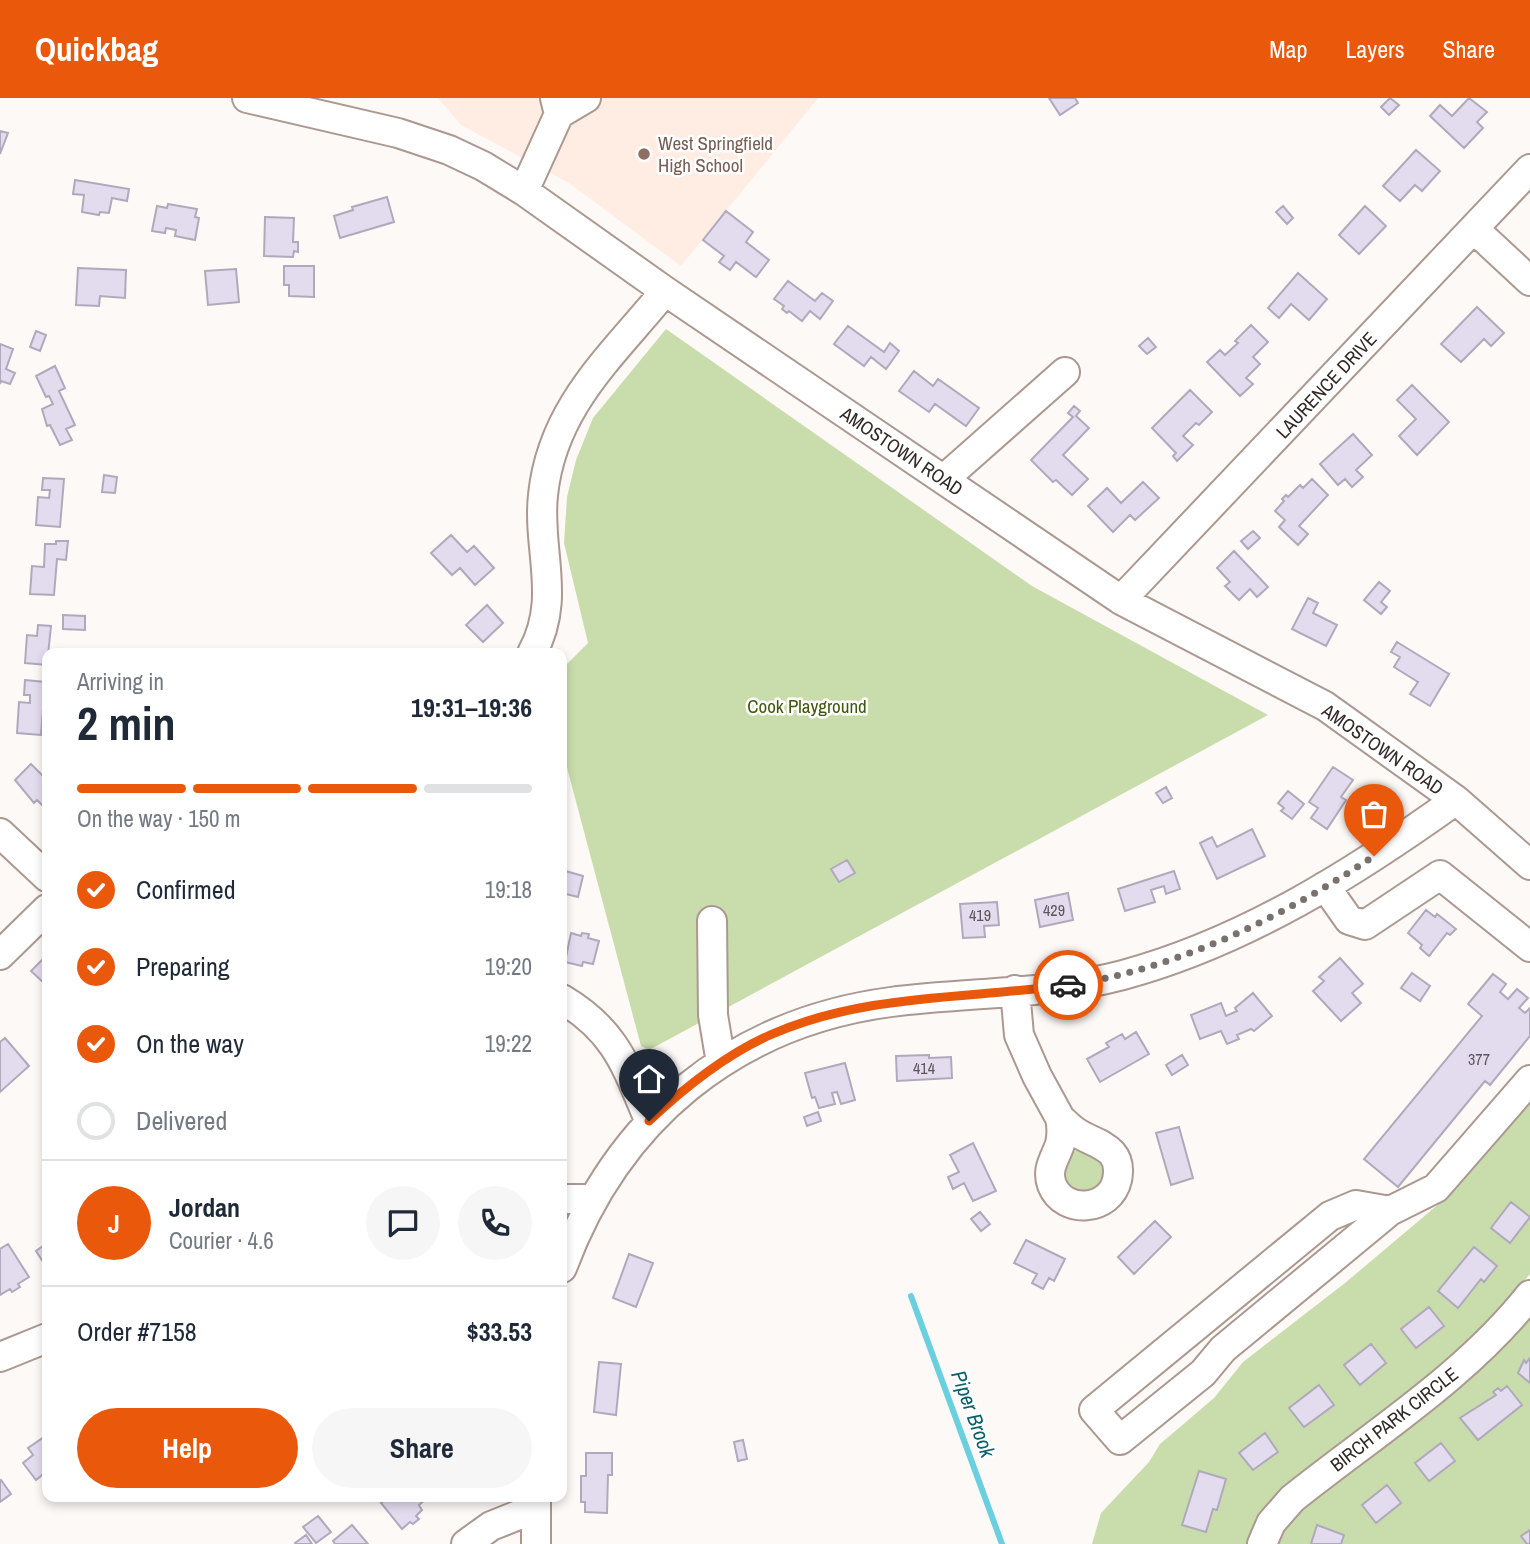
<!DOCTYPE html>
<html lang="en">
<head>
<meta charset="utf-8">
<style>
	body { margin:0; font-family:"Archivo Narrow",sans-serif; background:#f6f6f7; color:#1f2937; height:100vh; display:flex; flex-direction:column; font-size:26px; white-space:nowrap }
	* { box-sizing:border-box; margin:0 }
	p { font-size:23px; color:#747a83 }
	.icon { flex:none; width:38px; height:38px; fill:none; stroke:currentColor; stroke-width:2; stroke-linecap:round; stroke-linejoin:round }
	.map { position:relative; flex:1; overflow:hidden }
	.sheet { position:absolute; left:42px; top:550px; width:525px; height:854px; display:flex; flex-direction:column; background:#fff; border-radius:14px; box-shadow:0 4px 10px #0003 }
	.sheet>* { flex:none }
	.pin { position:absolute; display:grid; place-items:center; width:60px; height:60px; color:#fff; margin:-72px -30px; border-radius:50% 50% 50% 0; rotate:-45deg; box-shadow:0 0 7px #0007 }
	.pin .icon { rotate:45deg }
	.courier { position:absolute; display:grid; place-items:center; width:70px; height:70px; margin:-35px; border:5px solid #ea580c; border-radius:50%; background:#fff; color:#222; box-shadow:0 2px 9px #0007 }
	.summary em { font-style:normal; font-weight:700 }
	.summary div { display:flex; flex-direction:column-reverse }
	.summary { display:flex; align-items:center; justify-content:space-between; height:119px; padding:0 35px }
	h1 { font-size:46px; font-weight:700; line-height:52px }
	.bar { display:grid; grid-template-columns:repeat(4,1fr); gap:10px 7px; align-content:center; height:84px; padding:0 35px }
	.bar i { height:9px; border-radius:5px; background:#e0e1e3 }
	.bar .selected { background:#ea580c }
	.bar p { grid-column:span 4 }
	.line { display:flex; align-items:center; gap:18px; padding:0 35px; border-top:2px solid #e0e1e3 }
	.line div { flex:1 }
	.round { display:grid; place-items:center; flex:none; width:74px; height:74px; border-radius:37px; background:#f6f6f7 }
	ol { padding:0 35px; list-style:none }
	li { display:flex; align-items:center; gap:21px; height:77px }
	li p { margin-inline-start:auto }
	li .icon { padding:7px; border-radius:50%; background:#ea580c; color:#fff; stroke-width:4 }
	li:last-child { color:#747a83 }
	li i { width:38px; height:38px; border:4px solid #e0e1e3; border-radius:50% }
	.action { display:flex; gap:14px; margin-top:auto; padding:14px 35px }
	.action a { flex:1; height:80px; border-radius:42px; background:#ea580c; color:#fff; font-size:28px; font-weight:700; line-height:80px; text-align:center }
	.action a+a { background:#f6f6f7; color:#1f2937 }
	header { display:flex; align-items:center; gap:42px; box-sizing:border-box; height:98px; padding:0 35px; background:#ea580c; color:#fff }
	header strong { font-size:33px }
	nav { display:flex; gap:38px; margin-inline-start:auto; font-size:24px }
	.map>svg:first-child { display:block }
	.education { fill:#ffece3 }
	.green { fill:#c8ddab }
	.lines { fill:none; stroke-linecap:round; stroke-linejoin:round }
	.stream { stroke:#6acfde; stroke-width:6 }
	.building { fill:#e3dcef; stroke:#b0a9bb; stroke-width:2 }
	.minor-casing { stroke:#ab9890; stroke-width:32 }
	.minor { stroke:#fff; stroke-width:28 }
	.done { stroke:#78726f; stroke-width:7; stroke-dasharray:0 12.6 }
	.route { stroke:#ea580c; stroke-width:9 }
	.education-dot { fill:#8d6e63; stroke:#fff; stroke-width:2.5 }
	.labels { text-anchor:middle; stroke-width:5; stroke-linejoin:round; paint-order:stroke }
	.number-label { font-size:16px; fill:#5e5658 }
	.education-label { font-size:19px; fill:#785e54; stroke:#fff; text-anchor:start }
	.street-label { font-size:19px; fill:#312926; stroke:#fff }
	.park-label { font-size:19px; fill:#40580e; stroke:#fff }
	.water-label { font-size:21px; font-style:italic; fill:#06616b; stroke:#fff }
</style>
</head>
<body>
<header>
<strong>Quickbag</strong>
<nav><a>Map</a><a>Layers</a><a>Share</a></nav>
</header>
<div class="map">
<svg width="1530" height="1446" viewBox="0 0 1530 1446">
	<rect width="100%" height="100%" fill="#fdf9f7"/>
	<!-- education -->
	<path class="education" d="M438,0H818L681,168L569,85L461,27Z"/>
	<!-- green -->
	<path class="green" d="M666,231L1032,488L1268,617L649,952L641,948L562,651V571L588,545L564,445L567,399L576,362L593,320Z
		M1530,1005V1176L1483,1233L1260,1417L1254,1427L1249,1446H1092L1101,1415L1149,1364L1160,1346L1214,1300L1243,1264L1345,1185L1453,1094Z
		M1081,1050L1105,1066V1082C1092,1096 1083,1098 1067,1089L1061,1069L1068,1056Z
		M1530,1211V1446H1271L1276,1434Z"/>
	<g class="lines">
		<!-- stream -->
		<path class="stream" d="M911,1198L1002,1446"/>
	</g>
	<!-- building -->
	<path class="building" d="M1049,0H1075L1078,5L1060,17Z
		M1390,0L1399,7L1389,17L1381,9Z
		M1469,0L1487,14L1477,24L1483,30L1464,50L1430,18L1440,7L1452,18Z
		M0,33L8,35L0,56Z
		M1416,52L1440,73L1422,93L1415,87L1400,103L1383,88Z
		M75,82L129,91L127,103L112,100L109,115L100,114L99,117L82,114L84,97L73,96Z
		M387,99L394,124L340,140L334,118L353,112L352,109Z
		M168,106L197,111L195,119L199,120L195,142L175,138L176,132L166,130L165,135L152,133L157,108L167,110Z
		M1283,108L1293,120L1287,126L1276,114Z
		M1365,108L1386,128L1359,156L1339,137Z
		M726,113L753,134L746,144L769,162L756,179L736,164L730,172L719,164L724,158L703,142Z
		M265,119L294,120L293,144H298V154L294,153L293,159L264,158Z
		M284,168H314V199L289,198V187H284Z
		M78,170L126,172L125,200L100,198L99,208L76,207Z
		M236,171L239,204L208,207L205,173Z
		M1298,175L1327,201L1309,222L1291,206L1279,220L1268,210Z
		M788,183L815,203L822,195L833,203L820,221L810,213L802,223L789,213L787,215L782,211L784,208L774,201Z
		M1477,209L1504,235L1491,248L1484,241L1461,264L1441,246Z
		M1251,227L1268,244L1253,259L1260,266L1246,280L1253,286L1240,298L1207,264L1220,252L1225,257L1238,245L1235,243Z
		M848,228L884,254L890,245L899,253L886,271L871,259L864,268L834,246Z
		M36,233L46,237L40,253L30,249Z
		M1148,240L1156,249L1147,256L1139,248Z
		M0,246L13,251L6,271L15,275L10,286L1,283L0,286Z
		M55,268L65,290L59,293L75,327L66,331L72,342L60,347L50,327L47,328L42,311L53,306L49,298L46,299L36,278Z
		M914,273L933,288L938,281L979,310L966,328L935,306L929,314L899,293Z
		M1412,287L1449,324L1417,357L1399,338L1416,321L1397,302Z
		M1190,292L1212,314L1199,327L1196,325L1183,338L1193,347L1177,363L1173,358L1176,355L1152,330Z
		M1074,308L1080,313L1076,318L1089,330L1063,357L1088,381L1072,397L1056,382L1053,384L1031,362L1073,319L1068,315Z
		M1353,336L1372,357L1356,372L1363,379L1352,389L1345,381L1338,387L1320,366Z
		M104,377L117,379L115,395L102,394Z
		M43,380L64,381L60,429L36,427L38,399L49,400L50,392H42Z
		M1312,381L1328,397L1299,428L1308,436L1298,447L1279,429L1285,422L1275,413L1284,403L1282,401L1286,397L1288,399L1300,387L1303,390Z
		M1143,384L1159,400L1135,422L1130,417L1113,434L1088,408L1107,390L1121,405Z
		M1253,433L1260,440L1248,451L1241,443Z
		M451,437L467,454L474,448L494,470L475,487L460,470L452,477L431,455Z
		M56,443H68L66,462L57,461L54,497L30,496L32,468L44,469L45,446H56Z
		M1234,453L1268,489L1257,499L1250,491L1239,502L1225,488L1230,484L1217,470Z
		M1379,484L1390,493L1381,504L1387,509L1381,516L1364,502Z
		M1308,500L1318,505L1313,515L1337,527L1326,548L1292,531Z
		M487,507L503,525L483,544L466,527Z
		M63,517L85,518V532L63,531Z
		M38,527L51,528L47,567L25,565L27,537L37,538Z
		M1397,544L1449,576L1430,608L1410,596L1418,584L1394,569L1400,559L1391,554Z
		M25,582L45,584L41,637L17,635L19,604L30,605V597H24Z
		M31,666L47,682V712L37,702L34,705L15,682Z
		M1333,669L1353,682L1341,699L1346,702L1327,731L1311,720L1318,710L1309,704Z
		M1166,689L1172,700L1163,705L1156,695Z
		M1288,693L1304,706L1292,721L1281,713L1284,710L1278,705Z
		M1252,731L1265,758L1217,781L1200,745L1212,739L1217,749Z
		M847,762L855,775L839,784L831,771Z
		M562,772L583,778L578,799L562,795Z
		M1174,773L1180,791L1166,796L1164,788L1151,792L1155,804L1125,813L1118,791Z
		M1068,795L1073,822L1040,829L1035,802Z
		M997,804L999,827L984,828L985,839L963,840L960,806Z
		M1426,812L1435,819L1437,816L1456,831L1450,837L1447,835L1429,858L1420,850L1422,847L1408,835Z
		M571,835L581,838L582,835L589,836L588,840L599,843L593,866L583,864L582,868L565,864Z
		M47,857V888L31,873Z
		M1340,860L1363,886L1352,895L1361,905L1341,923L1313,893L1324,883L1319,879Z
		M1412,875L1430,888L1420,903L1401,890Z
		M1493,876L1506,886L1500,894L1508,901L1517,891L1528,900L1519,910L1525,915L1530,910V938L1490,987L1485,983L1398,1089L1364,1061L1482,918L1468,906Z
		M1253,895L1272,918L1254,933L1251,931L1237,937L1239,941L1227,946L1221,933L1200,941L1191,917L1221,905L1226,918L1237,913L1235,910Z
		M1136,934L1149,956L1100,984L1087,961L1109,949L1106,945L1122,936L1125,941Z
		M5,940L29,968L0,994V944Z
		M929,957V960L951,959L952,980L897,983L896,958Z
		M1182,957L1188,967L1172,977L1166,967Z
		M845,965L855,1002L841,1006L837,994L832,995L835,1006L819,1010L815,999L812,1000L805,975Z
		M818,1014L821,1023L807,1028L804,1019Z
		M1179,1029L1193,1080L1171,1087L1156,1035Z
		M973,1045L996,1093L973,1103L964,1085L953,1091L948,1079L959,1074L950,1057Z
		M1511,1104L1530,1119L1510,1145L1491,1130Z
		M980,1114L990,1126L981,1133L971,1121Z
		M1155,1123L1171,1139L1134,1176L1118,1159Z
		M1026,1142L1065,1161L1054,1183L1049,1180L1043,1191L1032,1185L1037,1176L1014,1165Z
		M47,1145V1170L36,1153Z
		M8,1146L29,1179L18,1186L20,1189L12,1194L10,1191L0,1197V1151Z
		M1474,1149L1497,1168L1484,1184L1481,1181L1458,1210L1438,1193Z
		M629,1156L653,1165L636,1209L613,1200Z
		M1429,1209L1444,1228L1416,1250L1401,1231Z
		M1371,1246L1386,1265L1360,1287L1344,1267Z
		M1530,1260V1285L1518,1275L1524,1262L1526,1265Z
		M599,1264L621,1266L616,1317L594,1314Z
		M1319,1287L1334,1307L1304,1329L1289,1310Z
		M1507,1288L1522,1307L1478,1342L1460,1320L1496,1297L1493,1294L1498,1290L1501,1293Z
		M1265,1335L1278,1354L1253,1372L1239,1355Z
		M47,1337V1373L36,1382L23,1365L33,1357L28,1350Z
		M743,1342L747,1361L738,1363L734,1344Z
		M1441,1345L1455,1363L1429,1383L1415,1365Z
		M586,1355H612V1377H608L607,1415L585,1414V1404H581V1378H586Z
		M1199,1373L1226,1381L1217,1412L1213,1411L1206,1434L1182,1427Z
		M1,1382L11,1396L0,1404V1383Z
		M1387,1387L1401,1405L1376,1425L1362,1407Z
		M386,1398H427L428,1399L419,1407L422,1412L416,1418L419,1421L413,1426L410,1424L402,1431L381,1405L387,1400Z
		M318,1418L331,1434L316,1445L303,1429Z
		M352,1427L368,1446H335L333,1443Z
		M1317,1427L1344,1437L1341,1446H1311Z
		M1530,1432V1446H1527L1521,1438Z
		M306,1437L312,1446H296L295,1445Z"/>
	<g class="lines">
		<defs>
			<path id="minor" d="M247,0L398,35L449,52L483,68L524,93L665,193L1121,502L1325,608L1456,702L1530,767
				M559,16L586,0
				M524,93L559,16L555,0
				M1474,131L1530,183
				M944,381L1065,274
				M1121,502L1530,71
				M532,555C562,501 537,452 543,397C552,309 612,258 665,193
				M0,735L47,779
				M1325,788L1349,822L1365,827L1440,777L1530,849
				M712,823L713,917L721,965
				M0,857L47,811
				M1015,892L1019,937L1037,978L1060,1020
				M562,901C616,933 626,968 649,1022
				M1060,1020C1065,1025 1070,1030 1076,1034C1095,1047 1124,1048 1117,1082C1110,1113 1064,1117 1052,1087C1046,1071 1055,1061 1060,1046C1062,1037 1062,1029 1060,1020Z
				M562,1101H593
				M1390,1113L1356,1107L1330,1118L1094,1312L1120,1342L1203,1275L1223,1251L1390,1113L1436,1090L1530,982
				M562,1170C617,1021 733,925 891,904C968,894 1048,897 1123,877C1245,844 1354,775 1456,702
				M0,1259L47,1240
				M536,1398V1446
				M466,1446L491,1428L536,1410
				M1262,1446L1271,1425L1292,1401C1373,1336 1465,1279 1530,1197"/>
		</defs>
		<!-- minor casing -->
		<use href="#minor" class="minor-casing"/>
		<!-- minor -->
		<use href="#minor" class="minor"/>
	</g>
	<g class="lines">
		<!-- done -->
		<path class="done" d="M1068,887C1178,871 1283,819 1374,758"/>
		<!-- route -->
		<path class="route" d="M649,1023C685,989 725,957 770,937C865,895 969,901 1068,887"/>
	</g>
	<!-- markers -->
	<circle class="education-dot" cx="644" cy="56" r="7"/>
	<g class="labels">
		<!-- number labels -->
		<g class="number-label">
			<text x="1054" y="818">429</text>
			<text x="980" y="823">419</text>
			<text x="1479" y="967">377</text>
			<text x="924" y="976">414</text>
		</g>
		<!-- education labels -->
		<g class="education-label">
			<text x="658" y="52">West Springfield<tspan x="658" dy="22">High School</tspan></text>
		</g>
		<!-- street labels -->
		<g class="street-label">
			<text transform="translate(1326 287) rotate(-47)" y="7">LAURENCE DRIVE</text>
			<text transform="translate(902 353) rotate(34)" y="7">AMOSTOWN ROAD</text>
			<text transform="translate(1383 651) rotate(35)" y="7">AMOSTOWN ROAD</text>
			<text transform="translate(1394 1321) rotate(-38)" y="7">BIRCH PARK CIRCLE</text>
		</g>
		<!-- park labels -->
		<g class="park-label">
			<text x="807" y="615">Cook Playground</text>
		</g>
		<!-- water labels -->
		<g class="water-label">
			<text transform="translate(973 1316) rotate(70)" y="7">Piper Brook</text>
		</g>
	</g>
</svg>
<div class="pin" style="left:1374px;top:758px;background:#ea580c"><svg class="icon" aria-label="bag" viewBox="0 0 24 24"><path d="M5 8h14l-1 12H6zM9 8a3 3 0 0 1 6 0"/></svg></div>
<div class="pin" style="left:649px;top:1023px;background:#1f2937"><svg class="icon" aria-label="home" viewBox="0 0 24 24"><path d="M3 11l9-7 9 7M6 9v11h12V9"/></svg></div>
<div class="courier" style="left:1068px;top:887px"><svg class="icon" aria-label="car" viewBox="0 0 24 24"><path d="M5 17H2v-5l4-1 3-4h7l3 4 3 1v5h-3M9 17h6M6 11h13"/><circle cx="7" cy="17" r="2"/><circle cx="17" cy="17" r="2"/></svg></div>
<section class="sheet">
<div class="summary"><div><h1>2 min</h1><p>Arriving in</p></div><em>19:31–19:36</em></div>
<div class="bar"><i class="selected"></i><i class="selected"></i><i class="selected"></i><i></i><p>On the way · 150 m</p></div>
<ol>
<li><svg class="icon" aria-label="check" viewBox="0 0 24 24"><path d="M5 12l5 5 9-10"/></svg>Confirmed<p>19:18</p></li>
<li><svg class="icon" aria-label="check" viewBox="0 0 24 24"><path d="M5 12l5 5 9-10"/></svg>Preparing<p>19:20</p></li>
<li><svg class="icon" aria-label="check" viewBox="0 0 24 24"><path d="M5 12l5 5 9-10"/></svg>On the way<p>19:22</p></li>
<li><i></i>Delivered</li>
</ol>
<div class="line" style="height:126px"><b class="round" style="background:#ea580c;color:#fff">J</b><div><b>Jordan</b><p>Courier · 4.6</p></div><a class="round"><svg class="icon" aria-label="chat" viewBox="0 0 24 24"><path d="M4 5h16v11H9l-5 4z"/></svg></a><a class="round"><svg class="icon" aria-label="phone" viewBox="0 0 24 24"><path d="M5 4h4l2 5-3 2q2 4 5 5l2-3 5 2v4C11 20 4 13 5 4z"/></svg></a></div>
<div class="line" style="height:91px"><div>Order #7158</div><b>$33.53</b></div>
<div class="action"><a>Help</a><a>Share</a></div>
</section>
</div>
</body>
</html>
